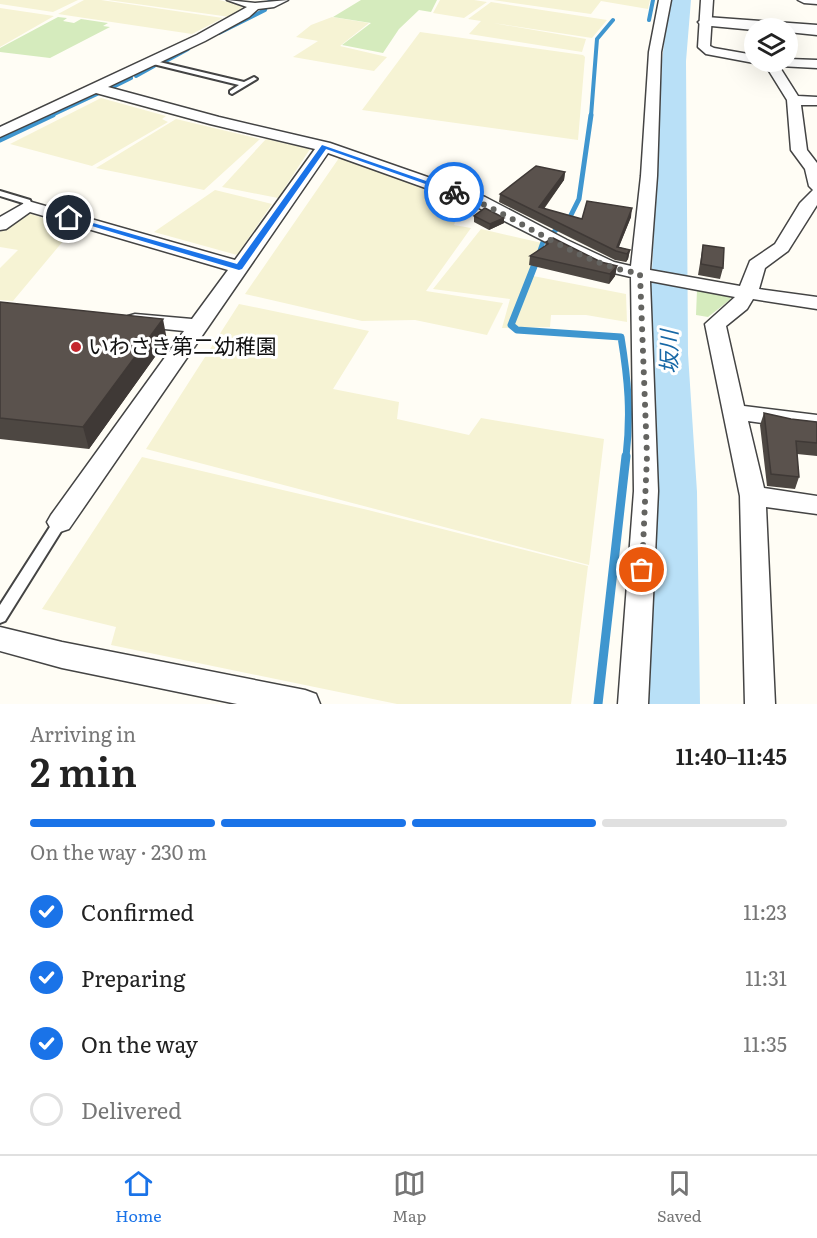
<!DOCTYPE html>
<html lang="en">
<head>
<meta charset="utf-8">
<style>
	body { margin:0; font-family:Literata,"Noto Sans JP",serif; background:#f2f2f2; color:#222; height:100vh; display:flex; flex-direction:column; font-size:22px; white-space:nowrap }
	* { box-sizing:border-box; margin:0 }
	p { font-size:20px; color:#767676 }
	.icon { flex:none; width:33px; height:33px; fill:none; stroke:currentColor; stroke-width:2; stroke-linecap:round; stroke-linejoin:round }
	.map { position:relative; height:704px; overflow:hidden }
	.sheet { display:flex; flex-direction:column; background:#fff; flex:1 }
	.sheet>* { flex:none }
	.tools { position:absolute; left:744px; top:18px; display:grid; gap:12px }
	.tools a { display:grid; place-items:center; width:54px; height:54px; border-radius:50%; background:#fff; box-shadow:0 6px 24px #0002; font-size:30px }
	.pin { position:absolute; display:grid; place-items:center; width:51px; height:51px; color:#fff; margin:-26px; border:3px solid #fff; border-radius:50%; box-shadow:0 2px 6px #0007 }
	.courier { position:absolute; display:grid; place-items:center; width:60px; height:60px; margin:-30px; border:4px solid #1a73e8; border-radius:50%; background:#fff; color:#222; box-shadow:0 2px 8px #0007 }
	.headline em { font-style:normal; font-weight:600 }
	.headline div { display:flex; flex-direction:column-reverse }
	.headline { display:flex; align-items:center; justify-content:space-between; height:102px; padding:0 30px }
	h1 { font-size:39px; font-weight:600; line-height:45px }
	.bar { display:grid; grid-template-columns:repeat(4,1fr); gap:9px 6px; align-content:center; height:72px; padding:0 30px }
	.bar i { height:8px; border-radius:4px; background:#e0e0e0 }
	.bar .selected { background:#1a73e8 }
	.bar p { grid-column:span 4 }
	ol { padding:0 30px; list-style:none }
	li { display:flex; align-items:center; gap:18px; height:66px }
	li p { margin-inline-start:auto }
	li .icon { padding:6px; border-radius:50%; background:#1a73e8; color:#fff; stroke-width:4 }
	li:last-child { color:#767676 }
	li i { width:33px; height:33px; border:3px solid #e0e0e0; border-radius:50% }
	.dock { display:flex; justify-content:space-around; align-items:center; height:84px; border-top:2px solid #e0e0e0; background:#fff; font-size:16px; color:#767676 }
	.dock a { display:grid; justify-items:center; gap:3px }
	.dock .selected { color:#1a73e8 }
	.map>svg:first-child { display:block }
	.farmland { fill:#f6f3d4 }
	.green { fill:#d5ebbd }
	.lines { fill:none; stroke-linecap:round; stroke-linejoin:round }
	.stream-far3 { stroke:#3f96cf; stroke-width:4 }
	.stream-far2 { stroke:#3f96cf; stroke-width:5 }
	.stream-far1 { stroke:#3f96cf; stroke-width:7 }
	.stream { stroke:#3f96cf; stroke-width:9 }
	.river { fill:#b9e0f7; fill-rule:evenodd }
	.service-casing { stroke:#444; stroke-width:4 }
	.minor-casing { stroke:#444; stroke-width:3 }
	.tertiary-casing { stroke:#444; stroke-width:3 }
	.service { fill:#fff; fill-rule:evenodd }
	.minor { fill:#fff; fill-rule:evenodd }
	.tertiary { fill:#fff; fill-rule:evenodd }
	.wall { fill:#4d4742 }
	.shaded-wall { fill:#3f3936 }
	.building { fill:#5a524d; stroke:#3f3936; stroke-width:1.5 }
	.route { fill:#1a73e8 }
	.done { stroke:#646461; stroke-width:6; stroke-dasharray:0 10.8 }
	.poi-dot { fill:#c4262e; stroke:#fff; stroke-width:2 }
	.labels { text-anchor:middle; stroke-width:6; stroke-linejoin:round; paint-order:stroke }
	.poi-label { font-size:21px; fill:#111; stroke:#fff; text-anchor:start }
	.water-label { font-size:22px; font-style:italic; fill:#1768a6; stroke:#fff }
</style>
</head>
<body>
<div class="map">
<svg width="817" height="704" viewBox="0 0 817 704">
	<rect width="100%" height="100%" fill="#fffdf5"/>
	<!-- farmland -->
	<path class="farmland" d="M0,0H78L53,12L0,4Z
		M84,0H101L223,18L192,34L58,14Z
		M108,0H219L241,5L242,10L230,17Z
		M440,0H474L487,2L464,18L433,13Z
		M493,0H650L648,9L601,1L591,14Z
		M491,2L607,20L592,38L493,23L586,39L582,52L469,34L481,21L468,19Z
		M0,8L54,16L0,47Z
		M332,17L369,23L340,46L387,57L374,71L293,57L318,41L296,37L311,25Z
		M420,32L583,55L585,57L578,140L362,110Z
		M101,98L166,116L162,119L168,122L92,166L10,144Z
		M176,119L260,139L204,190L96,168Z
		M266,139L310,149L278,198L222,187Z
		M339,158L462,201L454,225L471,228L426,291L503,303L487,335L415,320L362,321L245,294Z
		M215,190L272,204L237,255L154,232Z
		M28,213L74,228L13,301L0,300V268L18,250L0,247V232Z
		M481,229L542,243L533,276L626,294L627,322L586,315H551L550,327L502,328L510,299L433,289Z
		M239,304L369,331L333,389L399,402L397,419L469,435L481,418L604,439L589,565L146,449Z
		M142,457L368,510L588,566L571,704H397L111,645L116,627L42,609Z"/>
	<!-- green -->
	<path class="green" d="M361,0H437L431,12L419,10L399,29L383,53L342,45L371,23L333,17Z
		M58,17L67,18L63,21L74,23L81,19L108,23L103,26L110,27L50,58L0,52V48Z
		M697,290L728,294L731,299L708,317L696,315Z"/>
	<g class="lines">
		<!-- stream-far3 -->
		<path class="stream-far3" d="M649,20L653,0
			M219,33L265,10L267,3L274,0
			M164,62L188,49
			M136,76L154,66
			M111,88L131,78
			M50,116L97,94
			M591,116L597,39L613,20"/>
		<!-- stream-far2 -->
		<path class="stream-far2" d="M0,140L53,115
			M535,265L543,242L570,217L579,199L591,115"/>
		<!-- stream-far1 -->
		<path class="stream-far1" d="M535,264L511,325L517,330L621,337C628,380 631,413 626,457"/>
		<!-- stream -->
		<path class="stream" d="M598,704L626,456"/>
		<!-- river -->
		<path class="river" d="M669,0H691L686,61L688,354L697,492L700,704H640L649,492L648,354L662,61Z"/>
		<defs>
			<path id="service" d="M151,60L244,82L254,77L257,79L232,94L230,93V91L239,85L149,63L148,62Z
				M0,191L30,200L32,206L31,208H25L23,203L0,196Z
				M60,517L65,519L66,522L65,525L5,621L0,623V605L55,519Z"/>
			<path id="minor" d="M227,0L255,3L288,0L274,7L258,9L249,17L205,41L108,87L219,117L330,143L485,197L567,240L614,262L631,266L641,176L649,52L659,0H671L661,52L657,176L650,270L740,286L750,261L775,244L800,203L813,190L809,186L805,169L791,150L787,100L769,71L758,62L754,63L706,54L698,47L701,0H713L710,46L714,48L754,55V62H788V59L817,60V68L779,66L798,96L817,97V105H801L807,150L817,163V205L788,251L765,268L759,289L817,297V309L753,299L747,309L726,326L744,406L817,415V431L748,421L764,488L817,496V514L766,507L775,704H745L740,496L705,324L735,297L650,281L658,491L648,704H618L634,491L631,277L601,270L473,205L328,153L69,529L60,532L51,529L47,522L51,515L184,331L135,326L128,324L125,320L128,316L135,314L192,319L228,270L30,212L6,229L0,230V217L28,201L235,260L315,149L210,124L96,93L0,137V127L197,35L247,7Z
				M798,0H817V4L804,3Z
				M0,627L62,642L305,690L316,694L320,704H237L62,668L0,651Z"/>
			<path id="tertiary" d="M706,17L817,25V35L788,32V28L754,30L701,25L698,22Z"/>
		</defs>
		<!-- service casing -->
		<use href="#service" class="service-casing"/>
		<!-- minor casing -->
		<use href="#minor" class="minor-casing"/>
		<!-- tertiary casing -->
		<use href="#tertiary" class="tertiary-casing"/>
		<!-- service -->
		<use href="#service" class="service"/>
		<!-- minor -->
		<use href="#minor" class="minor"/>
		<!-- tertiary -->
		<use href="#tertiary" class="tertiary"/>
	</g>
	<!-- wall -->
	<path class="wall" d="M565,172L564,180L544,209L582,219L631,217L619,247L630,250L628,259L626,262L615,260L499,202L500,194Z
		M474,216L504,223L489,230L474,222Z
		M546,242L601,262L617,266L615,276L609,284L529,265L530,256L545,246Z
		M703,245L723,268L720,279L698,275Z
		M0,302L167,340L89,449L0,439Z
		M764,413L791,419L817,422V456L797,454L799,477L795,489L767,486L760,425Z"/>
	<!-- shaded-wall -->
	<path class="shaded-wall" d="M565,172L564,180L540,213L539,207Z
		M632,208L631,217L617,251V247Z
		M504,218V223L489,230L490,224Z
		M630,250L628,259L626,262L627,254Z
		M617,266L615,276L609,284L610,274Z
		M163,319L167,340L89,449L83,427Z"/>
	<!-- building -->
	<path class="building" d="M536,166L565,172L539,207L582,219L587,201L632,208L617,247L630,250L627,254L616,251L500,194Z
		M485,208L504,218L490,224L474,216Z
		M553,238L601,262L617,266L610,274L530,256L548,244L546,242Z
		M703,245L724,248L723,268L701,264Z
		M0,302L163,319L83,427L0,418Z
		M764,413L791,419L817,422V443L796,441L799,477L771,474Z"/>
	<!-- route -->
	<path class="route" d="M322,145L458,192L451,193L326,149L242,269L239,270L65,218L72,217L237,264Z"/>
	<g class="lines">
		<!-- done -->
		<path class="done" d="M454,192C508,211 554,248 609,266C619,270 630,271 640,274L647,456L642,570"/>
	</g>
	<!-- markers -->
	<circle class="poi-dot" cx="76" cy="347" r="6"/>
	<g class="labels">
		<!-- poi labels -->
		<g class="poi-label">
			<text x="88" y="354">いわさき第二幼稚園</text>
		</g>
		<!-- water labels -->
		<g class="water-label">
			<text transform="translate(669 352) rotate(-90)" y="8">坂川</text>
		</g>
	</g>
</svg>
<div class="tools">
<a><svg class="icon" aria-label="layers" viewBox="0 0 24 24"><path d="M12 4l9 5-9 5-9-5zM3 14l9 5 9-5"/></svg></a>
</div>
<div class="pin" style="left:642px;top:570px;background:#ea580c"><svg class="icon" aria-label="bag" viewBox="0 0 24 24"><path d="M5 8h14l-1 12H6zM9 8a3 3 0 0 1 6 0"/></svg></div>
<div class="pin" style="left:69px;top:218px;background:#1f2937"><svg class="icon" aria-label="home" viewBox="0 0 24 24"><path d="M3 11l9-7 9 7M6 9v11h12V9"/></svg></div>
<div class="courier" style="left:454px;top:192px"><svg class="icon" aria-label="bike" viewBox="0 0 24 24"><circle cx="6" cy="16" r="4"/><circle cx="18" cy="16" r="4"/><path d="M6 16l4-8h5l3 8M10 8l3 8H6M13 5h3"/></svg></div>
</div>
<section class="sheet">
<div class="headline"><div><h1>2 min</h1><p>Arriving in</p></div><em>11:40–11:45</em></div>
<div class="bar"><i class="selected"></i><i class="selected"></i><i class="selected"></i><i></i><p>On the way · 230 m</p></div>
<ol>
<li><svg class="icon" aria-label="check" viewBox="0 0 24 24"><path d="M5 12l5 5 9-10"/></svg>Confirmed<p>11:23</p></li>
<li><svg class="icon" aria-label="check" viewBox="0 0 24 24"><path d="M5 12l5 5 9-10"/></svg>Preparing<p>11:31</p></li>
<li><svg class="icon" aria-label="check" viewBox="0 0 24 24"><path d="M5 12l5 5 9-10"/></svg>On the way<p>11:35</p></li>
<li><i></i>Delivered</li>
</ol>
</section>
<nav class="dock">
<a class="selected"><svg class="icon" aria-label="home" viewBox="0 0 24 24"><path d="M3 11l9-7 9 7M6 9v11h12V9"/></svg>Home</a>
<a><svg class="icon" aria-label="map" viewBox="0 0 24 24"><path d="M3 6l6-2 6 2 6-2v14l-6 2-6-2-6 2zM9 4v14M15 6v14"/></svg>Map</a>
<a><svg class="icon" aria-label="saved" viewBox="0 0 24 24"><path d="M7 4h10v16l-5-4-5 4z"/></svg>Saved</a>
</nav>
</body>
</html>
